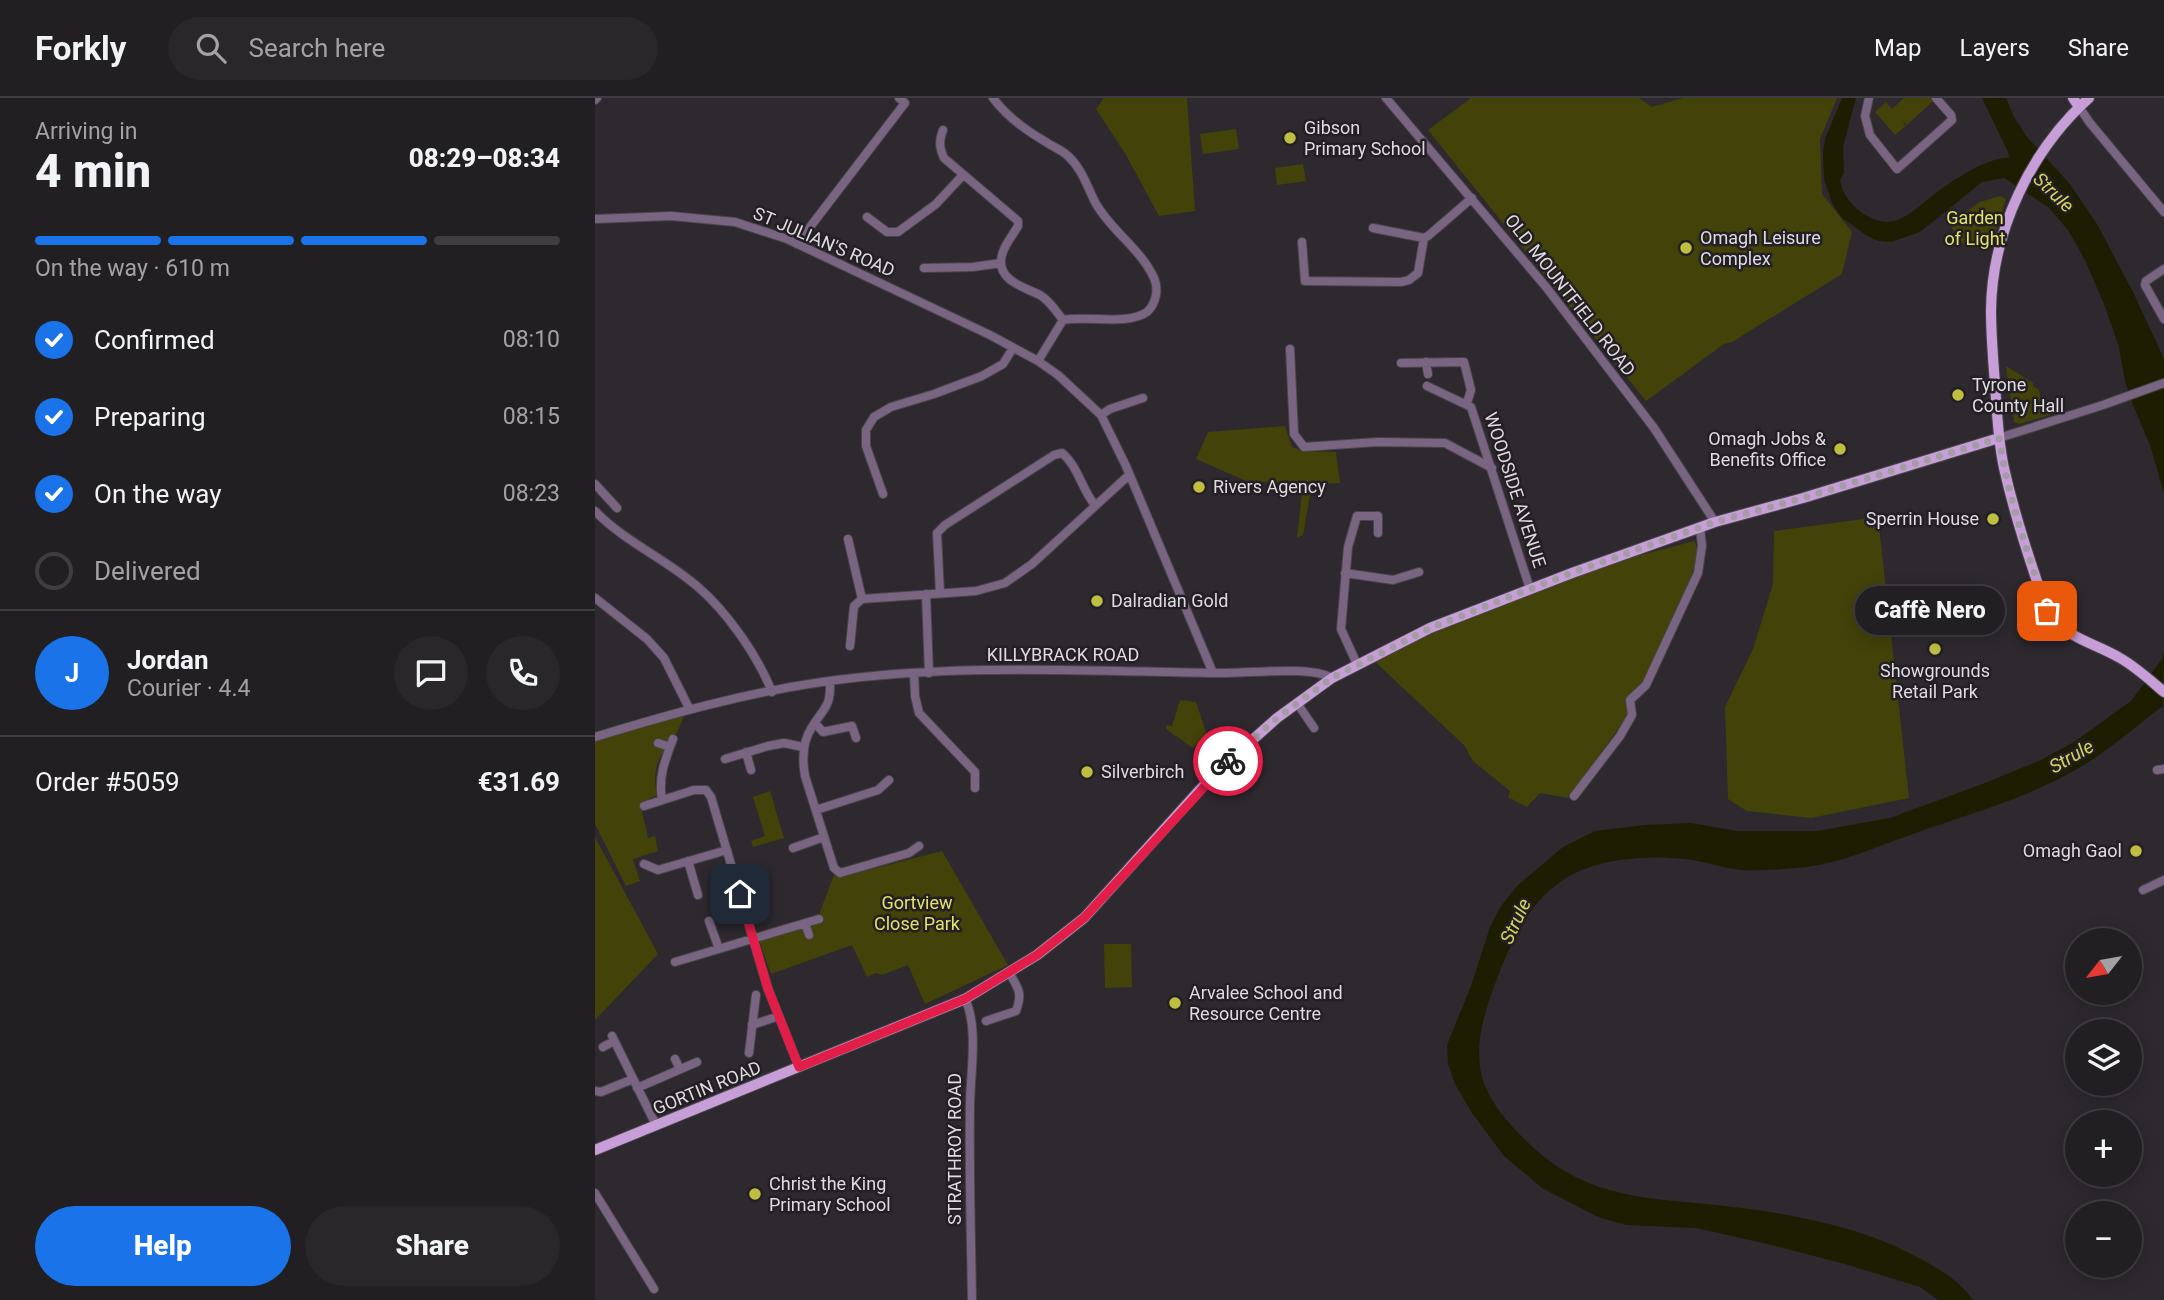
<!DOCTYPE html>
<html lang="en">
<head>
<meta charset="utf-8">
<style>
	body { margin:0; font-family:Roboto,sans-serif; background:#2a272b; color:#f1f3f6; height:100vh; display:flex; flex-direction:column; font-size:26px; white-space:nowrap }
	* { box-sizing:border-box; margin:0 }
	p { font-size:23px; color:#a2a2a6 }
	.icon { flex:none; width:38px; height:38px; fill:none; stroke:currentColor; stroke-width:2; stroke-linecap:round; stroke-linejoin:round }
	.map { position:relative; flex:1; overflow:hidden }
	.details { display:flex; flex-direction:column; background:#221f23; width:595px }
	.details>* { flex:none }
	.needle { width:46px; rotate:239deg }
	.buttons { position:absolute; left:1470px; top:830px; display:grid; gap:14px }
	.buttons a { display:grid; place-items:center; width:77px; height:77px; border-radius:50%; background:#221f23; box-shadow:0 4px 18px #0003,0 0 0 2px #3f3d41; font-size:35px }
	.pin { position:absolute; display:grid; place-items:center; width:60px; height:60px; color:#fff; margin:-30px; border-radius:14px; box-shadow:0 4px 10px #0006 }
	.courier { position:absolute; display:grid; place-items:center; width:70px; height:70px; margin:-35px; border:5px solid #e11d48; border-radius:50%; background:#fff; color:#222; box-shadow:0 2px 9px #0007 }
	.bubble { position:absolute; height:49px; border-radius:24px; background:#221f23; box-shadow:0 4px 18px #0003,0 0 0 2px #3f3d41; font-size:23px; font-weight:800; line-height:49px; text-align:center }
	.overview em { font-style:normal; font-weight:800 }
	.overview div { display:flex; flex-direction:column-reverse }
	.overview { display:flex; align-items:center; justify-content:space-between; height:119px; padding:0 35px }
	h1 { font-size:46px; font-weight:800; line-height:52px }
	.bar { display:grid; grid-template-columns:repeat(4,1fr); gap:10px 7px; align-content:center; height:84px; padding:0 35px }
	.bar i { height:9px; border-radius:5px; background:#3f3d41 }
	.bar .active { background:#1a73e8 }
	.bar p { grid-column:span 4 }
	.line { display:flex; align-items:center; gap:18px; padding:0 35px; border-top:2px solid #3f3d41 }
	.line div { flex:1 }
	.round { display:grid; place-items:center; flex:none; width:74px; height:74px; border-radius:37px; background:#2a272b }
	ol { padding:0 35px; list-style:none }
	li { display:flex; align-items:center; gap:21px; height:77px }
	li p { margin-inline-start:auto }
	li .icon { padding:7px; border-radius:50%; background:#1a73e8; color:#fff; stroke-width:4 }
	li:last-child { color:#a2a2a6 }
	li i { width:38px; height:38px; border:4px solid #3f3d41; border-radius:50% }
	.action { display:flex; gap:14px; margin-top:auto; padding:14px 35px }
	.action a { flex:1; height:80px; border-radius:42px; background:#1a73e8; color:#fff; font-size:28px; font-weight:800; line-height:80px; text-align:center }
	.action a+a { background:#2a272b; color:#f1f3f6 }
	header { display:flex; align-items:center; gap:42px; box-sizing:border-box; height:98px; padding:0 35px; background:#221f23; border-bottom:2px solid #3f3d41 }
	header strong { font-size:33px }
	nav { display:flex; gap:38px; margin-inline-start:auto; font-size:24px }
	.search { width:490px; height:63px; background:#2a272b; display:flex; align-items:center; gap:18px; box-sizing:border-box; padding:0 24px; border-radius:38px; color:#a2a2a6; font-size:26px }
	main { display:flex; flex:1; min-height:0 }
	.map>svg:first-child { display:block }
	.green { fill:#434209 }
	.water { fill:#1d1d02 }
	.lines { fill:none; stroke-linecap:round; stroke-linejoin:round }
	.minor-casing { stroke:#49464b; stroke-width:10 }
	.major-casing { stroke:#49464b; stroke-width:12 }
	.minor { stroke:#796581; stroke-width:8 }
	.major { stroke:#c89ed9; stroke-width:10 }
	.done { stroke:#a19da2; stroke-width:7; stroke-dasharray:0 12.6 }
	.route { stroke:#e11d48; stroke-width:9 }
	.poi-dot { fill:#bfbe41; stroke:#231f25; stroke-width:2.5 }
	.labels { text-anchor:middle; stroke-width:5; stroke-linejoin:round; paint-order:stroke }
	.poi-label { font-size:18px; fill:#dfdce0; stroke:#231f25; text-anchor:start }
	.park-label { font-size:18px; fill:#e2e26b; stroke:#231f25 }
	.street-label { font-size:18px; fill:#dfdce0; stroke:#231f25 }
	.water-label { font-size:19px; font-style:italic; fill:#d4d35c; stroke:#231f25 }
</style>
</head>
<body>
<header>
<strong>Forkly</strong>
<div class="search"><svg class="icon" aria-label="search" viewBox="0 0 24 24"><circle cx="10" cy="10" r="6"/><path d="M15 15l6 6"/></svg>Search here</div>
<nav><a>Map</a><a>Layers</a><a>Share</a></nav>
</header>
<main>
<section class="details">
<div class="overview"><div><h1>4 min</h1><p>Arriving in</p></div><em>08:29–08:34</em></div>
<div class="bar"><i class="active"></i><i class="active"></i><i class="active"></i><i></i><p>On the way · 610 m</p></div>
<ol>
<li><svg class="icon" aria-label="check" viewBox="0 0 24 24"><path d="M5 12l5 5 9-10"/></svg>Confirmed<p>08:10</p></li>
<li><svg class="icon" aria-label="check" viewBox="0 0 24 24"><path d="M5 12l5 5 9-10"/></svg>Preparing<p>08:15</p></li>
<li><svg class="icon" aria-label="check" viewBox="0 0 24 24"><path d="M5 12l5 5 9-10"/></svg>On the way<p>08:23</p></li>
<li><i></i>Delivered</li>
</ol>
<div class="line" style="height:126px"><b class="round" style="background:#1a73e8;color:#fff">J</b><div><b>Jordan</b><p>Courier · 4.4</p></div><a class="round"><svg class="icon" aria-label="chat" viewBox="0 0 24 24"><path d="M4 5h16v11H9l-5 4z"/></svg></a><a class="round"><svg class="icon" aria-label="phone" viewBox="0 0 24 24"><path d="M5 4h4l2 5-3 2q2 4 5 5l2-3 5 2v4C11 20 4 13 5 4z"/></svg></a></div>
<div class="line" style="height:91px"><div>Order #5059</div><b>€31.69</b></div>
<div class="action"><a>Help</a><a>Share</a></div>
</section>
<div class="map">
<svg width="1569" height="1202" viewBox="0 0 1569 1202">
	<rect width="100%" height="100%" fill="#2d292f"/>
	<!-- green -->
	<path class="green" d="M509,0H592L600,113L564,118L531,57L501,11Z
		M876,0H1044L1057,9L1088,0H1242L1225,41L1227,96L1257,134L1247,176L1137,244L1129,246L1051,303L833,32Z
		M1309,0H1335L1338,3L1312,27L1307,22L1311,28L1300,37L1280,14L1291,4L1297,11Z
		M641,31L644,51L608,56L605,36Z
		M708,66L711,83L682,87L680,70Z
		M1405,98L1411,101L1395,151L1371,149L1354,126L1385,104Z
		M1411,268L1438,285V288L1444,292L1446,302L1460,310L1455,317L1424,326L1419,324Z
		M690,328L697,349L708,353L741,354L745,385L717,386L708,437L702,440L708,386L651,383L601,361L613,334Z
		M1283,419L1314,700L1216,720L1152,713L1133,701L1130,609L1158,551L1178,486L1179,433Z
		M1099,443L1103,451L1097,477L1047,585L1031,601L1034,616L973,700L945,695L932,709L913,699L915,693L878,663L869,647L776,560L977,475Z
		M585,602L601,604L611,634L612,636L598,650L571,631V627L577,628Z
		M90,616L81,637H76L72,644L61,640L59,647L64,648L69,653C59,666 59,682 62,697L45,705L53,740L60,738L63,753L38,761L45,783L31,788L0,726V642Z
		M175,693L189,740L158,749L156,743L170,738L158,699Z
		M0,739L63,856L0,922Z
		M347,753L413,867L330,906L313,867L287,877L281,875L272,879L257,847L176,876L164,843L205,831L208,833L210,841L218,839L216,828L223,826L225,814L239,777L246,779Z
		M509,846H536L537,889L510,890Z"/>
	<!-- water -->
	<path class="water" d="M1247,0H1261L1248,49L1249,74L1245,83C1248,96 1255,106 1266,114C1298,136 1312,117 1337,98C1353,85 1393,58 1414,60L1413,54L1387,0H1411L1419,19L1432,39L1474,85L1502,126L1539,196L1569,261V395L1555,347L1538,307L1530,283L1524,249L1509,206L1490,162L1473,132L1453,109L1409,80L1387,84L1325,134L1296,144L1284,143L1272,138L1246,119L1237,105L1229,81L1228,55L1230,41Z
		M1569,553L1568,608C1537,631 1509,657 1475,675C1422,704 1363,719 1307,740C1275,751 1246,765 1211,769C1191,771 1167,773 1146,772C1127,770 1109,763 1090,761C1055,757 1009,760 978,776C937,798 919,837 903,878C892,907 881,937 885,969C889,1001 917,1030 940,1051C994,1100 1053,1100 1121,1107C1186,1114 1265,1127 1322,1159C1343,1170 1364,1182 1378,1202H1343L1325,1189L1250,1166L1168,1145L1101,1130L1031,1127L1003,1119L947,1090L909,1058L877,1015L860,986L853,966L852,947L876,888L895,829L906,808L923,787L968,749L1000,733L1050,727L1096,725L1142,733H1222L1295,720L1390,685L1446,662L1479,644L1536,603L1567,561Z"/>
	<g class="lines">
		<defs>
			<path id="minor" d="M398,0C412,19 430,32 451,44C458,49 467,52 473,58C487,71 492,88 500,104C515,132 546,151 559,180C564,191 561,206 552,214C532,228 491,217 468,222L443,263
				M791,0L951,189L1059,330L1120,424
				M1274,0L1270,18L1275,37L1302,71L1357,22L1356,17L1341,0
				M0,2L2,0
				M1484,9L1495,25L1569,114
				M348,32C344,43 344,49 349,60L423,123V128C418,137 409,147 407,157C400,182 429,189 445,197C455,203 461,213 468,222
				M272,119L292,134H303L341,106L368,77
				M0,121L76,118L140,124L192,141L395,237L443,263L463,277L506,317L531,368L618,575
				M778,130L829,140L833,138L877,100
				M707,144L710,183L806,184L814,182L823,175L829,140
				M202,146L310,5L304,0
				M329,170L378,169L406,165
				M1569,171L1551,183L1550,187L1569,221
				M695,251L699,336L709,349L782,344L850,345L897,370
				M831,264L833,276
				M806,265L869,264L876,292L872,305
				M832,288L876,309L935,491
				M506,317L515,311L548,300
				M1404,340L1508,307L1569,285
				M0,386L22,410
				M288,396L271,348V332L279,319L296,309L339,296L387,278L408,266L418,250
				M0,413C30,444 71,461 103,489C132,514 163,558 177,594
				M253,441L267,501
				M750,475L798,482L824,474
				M345,495L342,435L350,427L459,357L467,355C483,368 487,392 500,407
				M331,496L334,575
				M0,500L52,541L69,560L94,610
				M267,501L381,493L410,485L437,466L534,377
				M255,548L259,508L267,501
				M762,566L746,531L753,449L762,418H783V435
				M319,575L320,598L324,615L380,674V690
				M235,583C236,610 229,609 217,629C207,644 207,661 210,678L239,770L245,775L314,755L324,748
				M702,605L719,630
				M220,625L228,634L257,628L261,640
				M0,639C75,616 150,595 227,584C358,565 490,573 621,575C650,576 714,567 737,580
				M63,645L75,649
				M151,654L156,672
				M130,661L173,648L189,645L208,649
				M1562,672L1569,671
				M979,698L1025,638L1037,617L1035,602L1051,587L1103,475L1107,448L1105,429
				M67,702C63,679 70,662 78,641
				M49,708L99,692H111L116,699L173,891L204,969
				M221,712L283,692L294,682
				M198,750L229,739
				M93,763L103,797
				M49,766L63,772L132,752
				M1548,792L1569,782
				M114,823L124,851
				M210,825L214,837
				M80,864L224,821
				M370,901C384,929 375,977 375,1008C374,1073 376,1137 377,1202
				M391,923L421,913C428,894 423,891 414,874
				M157,927L184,918
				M17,938L61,1027
				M8,949L19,943
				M154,955L161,897
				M80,961L85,971
				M42,990L102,964
				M0,993L6,994L38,981
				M0,1095L59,1191"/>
			<path id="major" d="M1478,0L1484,9
				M1494,0C1436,52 1397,133 1396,212C1396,236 1398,261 1400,286C1402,314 1403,343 1409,370C1420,419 1436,466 1452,513C1471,541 1498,544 1525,560C1541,569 1555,582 1569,594
				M0,1052L370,901L442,857L489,820L618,677L682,620L737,580L835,530L977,475L1120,424L1208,400L1404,340"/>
		</defs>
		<!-- minor casing -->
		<use href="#minor" class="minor-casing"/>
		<!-- major casing -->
		<use href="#major" class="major-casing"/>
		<!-- minor -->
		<use href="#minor" class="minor"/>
		<!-- major -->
		<use href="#major" class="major"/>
	</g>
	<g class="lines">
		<!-- done -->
		<path class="done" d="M633,663L682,620L737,580L835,530L976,475L1120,424L1208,400L1404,340C1413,399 1433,456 1452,513"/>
		<!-- route -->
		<path class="route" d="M145,796L173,891L204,969L370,901L442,857L489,820L633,663"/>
	</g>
	<!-- markers -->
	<g class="poi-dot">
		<circle cx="695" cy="40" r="7"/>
		<circle cx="1091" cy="150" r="7"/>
		<circle cx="1363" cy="297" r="7"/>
		<circle cx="1245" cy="351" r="7"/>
		<circle cx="604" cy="389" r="7"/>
		<circle cx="1398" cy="421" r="7"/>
		<circle cx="502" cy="503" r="7"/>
		<circle cx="1340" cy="551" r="7"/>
		<circle cx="492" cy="674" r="7"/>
		<circle cx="1541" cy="753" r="7"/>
		<circle cx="580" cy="905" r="7"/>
		<circle cx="160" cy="1096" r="7"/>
	</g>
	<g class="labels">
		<!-- poi labels -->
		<g class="poi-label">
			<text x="709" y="36">Gibson<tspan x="709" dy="21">Primary School</tspan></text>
			<text x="1105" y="146">Omagh Leisure<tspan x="1105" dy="21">Complex</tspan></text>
			<text x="1377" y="293">Tyrone<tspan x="1377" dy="21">County Hall</tspan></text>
			<text x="1231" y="347" text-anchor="end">Omagh Jobs &amp;<tspan x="1231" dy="21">Benefits Office</tspan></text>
			<text x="618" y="395">Rivers Agency</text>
			<text x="1384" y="427" text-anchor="end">Sperrin House</text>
			<text x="516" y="509">Dalradian Gold</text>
			<text x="1340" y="579" text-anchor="middle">Showgrounds<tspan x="1340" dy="21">Retail Park</tspan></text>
			<text x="506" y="680">Silverbirch</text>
			<text x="1527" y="759" text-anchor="end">Omagh Gaol</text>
			<text x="594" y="901">Arvalee School and<tspan x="594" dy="21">Resource Centre</tspan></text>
			<text x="174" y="1092">Christ the King<tspan x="174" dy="21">Primary School</tspan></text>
		</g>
		<!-- park labels -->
		<g class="park-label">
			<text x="1380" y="126">Garden<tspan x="1380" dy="21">of Light</tspan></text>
			<text x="322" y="811">Gortview<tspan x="322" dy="21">Close Park</tspan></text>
		</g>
		<!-- street labels -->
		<g class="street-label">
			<text transform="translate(229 144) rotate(23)" y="6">ST JULIAN'S ROAD</text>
			<text transform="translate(975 197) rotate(52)" y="6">OLD MOUNTFIELD ROAD</text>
			<text transform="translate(920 392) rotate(72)" y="6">WOODSIDE AVENUE</text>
			<text x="468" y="563">KILLYBRACK ROAD</text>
			<text transform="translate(112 990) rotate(-22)" y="6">GORTIN ROAD</text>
			<text transform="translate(360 1051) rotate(-90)" y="6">STRATHROY ROAD</text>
		</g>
		<!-- water labels -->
		<g class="water-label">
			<text transform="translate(1459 94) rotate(44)" y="7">Strule</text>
			<text transform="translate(1476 658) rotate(-30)" y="7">Strule</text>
			<text transform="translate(920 823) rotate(-65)" y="7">Strule</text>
		</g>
	</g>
</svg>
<div class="buttons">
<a><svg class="needle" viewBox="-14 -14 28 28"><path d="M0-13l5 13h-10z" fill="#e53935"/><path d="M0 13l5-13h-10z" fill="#a2a2a6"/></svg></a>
<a><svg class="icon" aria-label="layers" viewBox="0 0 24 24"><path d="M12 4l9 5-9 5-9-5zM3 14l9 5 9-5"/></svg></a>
<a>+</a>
<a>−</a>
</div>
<div class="pin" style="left:1452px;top:513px;background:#ea580c"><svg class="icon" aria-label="bag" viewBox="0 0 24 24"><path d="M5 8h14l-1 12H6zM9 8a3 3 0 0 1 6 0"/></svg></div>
<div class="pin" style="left:145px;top:796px;background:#1f2937"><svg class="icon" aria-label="home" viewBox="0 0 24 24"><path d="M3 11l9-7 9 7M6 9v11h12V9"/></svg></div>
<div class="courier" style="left:633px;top:663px"><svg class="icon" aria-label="bike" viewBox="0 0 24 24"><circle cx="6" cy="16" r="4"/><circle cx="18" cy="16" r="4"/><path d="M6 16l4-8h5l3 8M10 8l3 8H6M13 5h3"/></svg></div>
<div class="bubble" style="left:1260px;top:488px;width:150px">Caffè Nero</div>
</div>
</main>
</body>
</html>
